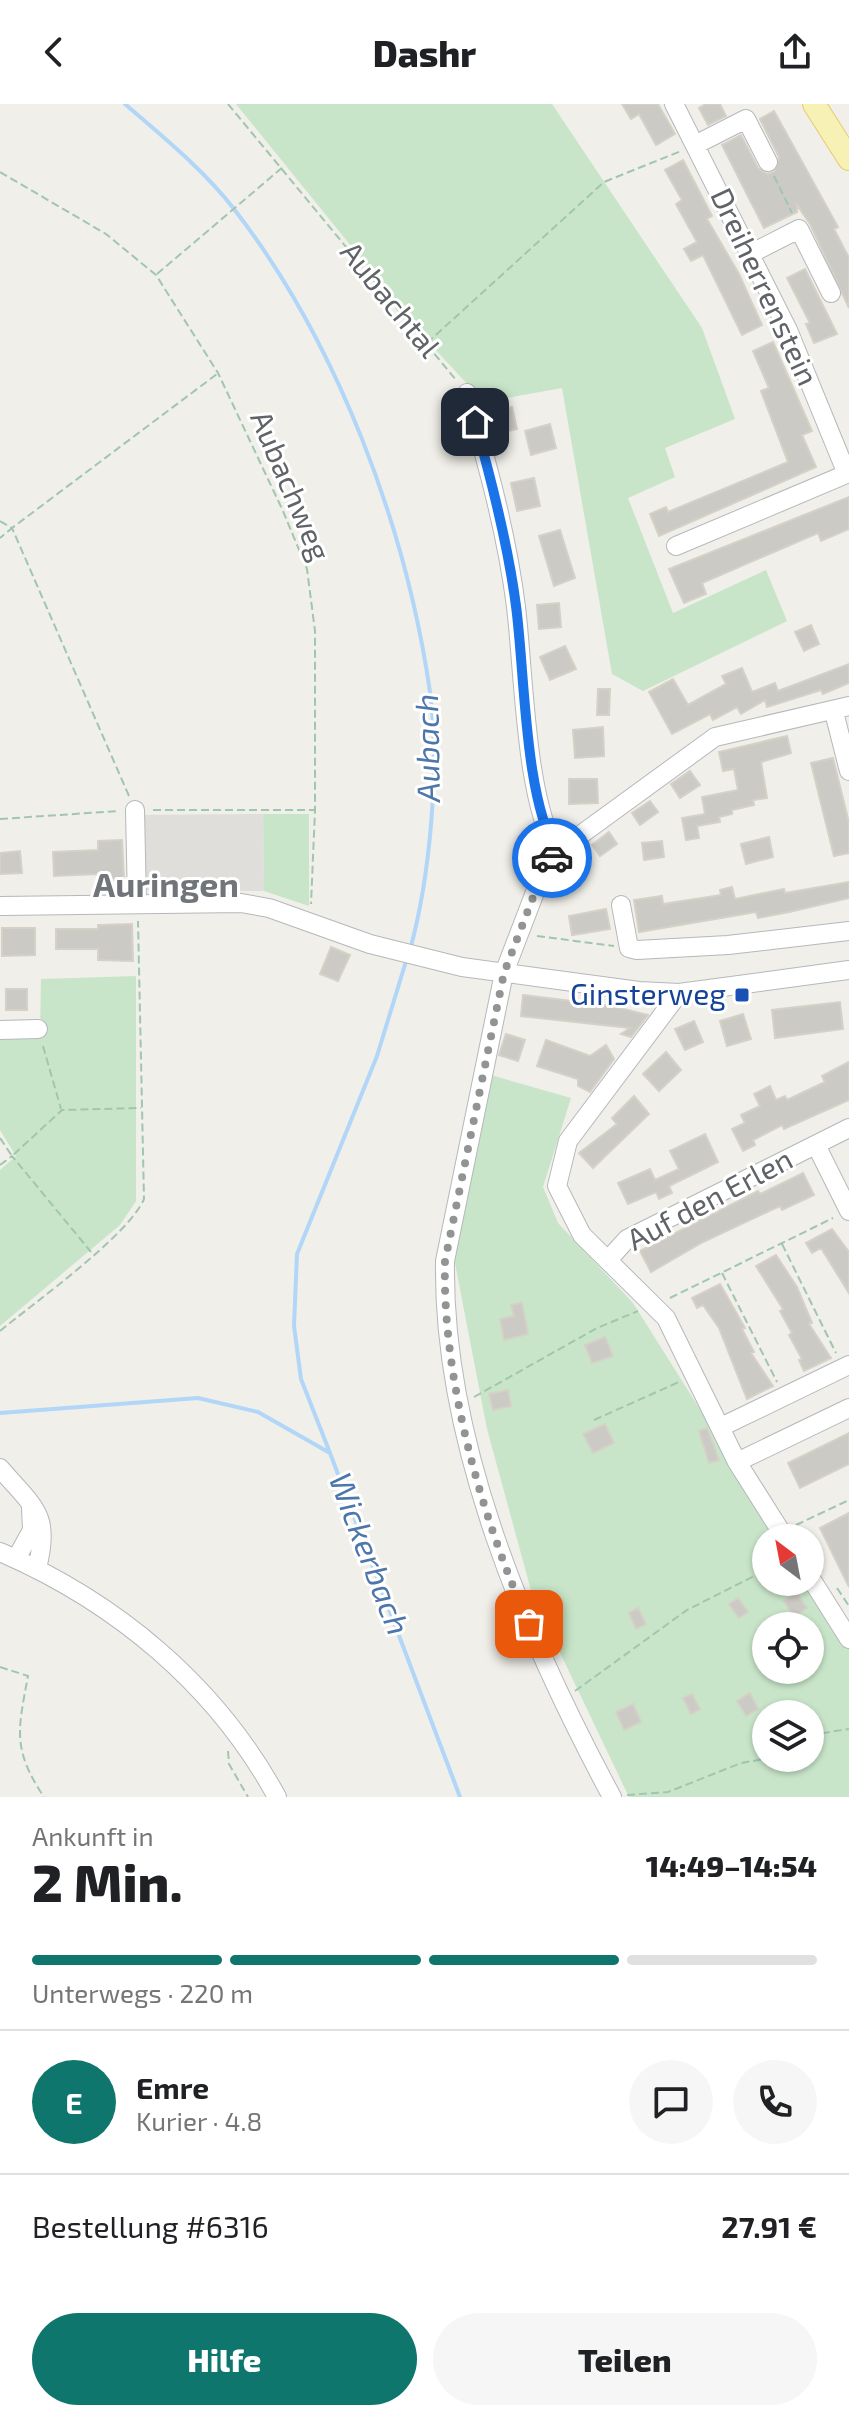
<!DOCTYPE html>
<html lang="de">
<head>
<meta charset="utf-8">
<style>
	body { margin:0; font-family:"Exo 2",sans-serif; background:#f6f6f6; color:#202124; height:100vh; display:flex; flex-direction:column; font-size:30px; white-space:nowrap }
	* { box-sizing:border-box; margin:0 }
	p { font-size:26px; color:#757577 }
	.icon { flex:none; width:44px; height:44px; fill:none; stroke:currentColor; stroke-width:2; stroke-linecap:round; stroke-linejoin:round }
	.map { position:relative; height:1693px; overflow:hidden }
	.panel { display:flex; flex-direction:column; background:#fff; flex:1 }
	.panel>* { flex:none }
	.needle { width:52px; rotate:328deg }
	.buttons { position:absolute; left:752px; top:1420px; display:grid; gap:16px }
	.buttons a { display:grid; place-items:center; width:72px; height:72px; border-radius:50%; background:#fff; box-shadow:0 2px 6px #0004; font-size:40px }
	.pin { position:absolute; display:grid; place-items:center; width:68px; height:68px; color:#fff; margin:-34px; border-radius:16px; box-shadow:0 4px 12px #0006 }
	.courier { position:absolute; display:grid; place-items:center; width:80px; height:80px; margin:-40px; border:6px solid #1a73e8; border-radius:50%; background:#fff; color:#222; box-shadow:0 2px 10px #0007 }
	.head em { font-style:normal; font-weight:800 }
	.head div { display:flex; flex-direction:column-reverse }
	.head { display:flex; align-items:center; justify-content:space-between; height:136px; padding:0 32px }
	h1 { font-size:52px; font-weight:800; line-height:60px }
	.bar { display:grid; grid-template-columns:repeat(4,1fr); gap:12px 8px; align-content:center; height:96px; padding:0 32px }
	.bar i { height:10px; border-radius:6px; background:#e0e0e0 }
	.bar .active { background:#0f766e }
	.bar p { grid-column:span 4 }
	.line { display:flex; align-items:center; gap:20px; padding:0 32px; border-top:2px solid #e0e0e0 }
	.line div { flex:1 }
	.round { display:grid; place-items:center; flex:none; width:84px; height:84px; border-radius:42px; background:#f6f6f6 }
	.primary-button { display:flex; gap:16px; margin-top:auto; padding:16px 32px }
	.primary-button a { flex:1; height:92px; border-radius:48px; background:#0f766e; color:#fff; font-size:32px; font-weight:800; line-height:92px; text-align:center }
	.primary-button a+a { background:#f6f6f6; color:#202124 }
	header { display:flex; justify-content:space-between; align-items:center; height:104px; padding:0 32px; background:#fff; font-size:36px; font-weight:800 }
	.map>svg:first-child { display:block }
	.industrial { fill:#dfdedb }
	.green { fill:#c8e5c9; fill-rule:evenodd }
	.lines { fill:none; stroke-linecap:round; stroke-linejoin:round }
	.stream { stroke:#b1d6f8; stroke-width:4 }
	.building { fill:#cccac5; stroke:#d5d1c7; stroke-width:2 }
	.minor-casing { stroke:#b5b8bb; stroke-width:20 }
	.major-casing { stroke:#e6ca6c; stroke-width:24 }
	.path { stroke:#a1c6ae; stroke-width:2; stroke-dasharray:8 4; stroke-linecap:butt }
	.minor { stroke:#fff; stroke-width:18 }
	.major { stroke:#f8f1b5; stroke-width:22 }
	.done { stroke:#929494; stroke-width:8; stroke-dasharray:0 14.4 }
	.route { stroke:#1a73e8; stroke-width:10 }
	.transit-dot { fill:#1a4fb4; stroke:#fff; stroke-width:3 }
	.labels { text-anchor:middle; stroke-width:6; stroke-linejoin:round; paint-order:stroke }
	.street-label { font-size:30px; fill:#606367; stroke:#fff }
	.transit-label { font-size:30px; fill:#164399; stroke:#fff; text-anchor:end }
	.water-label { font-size:32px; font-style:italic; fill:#4d76aa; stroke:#fff }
	.quarter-label { font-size:34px; font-weight:bold; fill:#717579; stroke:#fff }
</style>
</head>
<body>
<header><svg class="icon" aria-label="back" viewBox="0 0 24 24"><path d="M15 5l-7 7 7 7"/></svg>Dashr<svg class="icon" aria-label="share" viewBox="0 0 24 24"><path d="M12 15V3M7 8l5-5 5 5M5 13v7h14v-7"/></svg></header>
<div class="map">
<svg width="849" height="1693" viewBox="0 0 849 1693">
	<rect width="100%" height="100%" fill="#f0efe9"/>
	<!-- industrial -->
	<path class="industrial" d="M263,710L264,787L134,786L131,711Z"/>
	<!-- green -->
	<path class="green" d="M236,0H552L702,224L735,315L665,344L675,373L628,394L673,509L766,466L787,517L643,587L612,570L562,284L484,298L432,242Z
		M263,710H309V802L264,787Z
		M136,872V1097L120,1121L0,1222V1066L16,1052L0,1026V929H40L41,875Z
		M491,971L571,994L543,1083L558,1119L633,1199L781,1434H766V1478H808L849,1543V1693H629L532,1490L487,1325L454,1154ZM766,1522H810V1566H766ZM766,1610H810V1654H766Z"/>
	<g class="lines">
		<!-- stream -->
		<path class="stream" d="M125,0C163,33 203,65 234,105C337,238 406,422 430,588C440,663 430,773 410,846
			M0,1309L198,1294L258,1308L330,1349L460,1693
			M330,1349L301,1275L294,1222L297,1150L377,952L407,854"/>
	</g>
	<!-- building -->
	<path class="building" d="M622,0H658L675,30L656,41L639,10L631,15Z
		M706,0H720L726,12L708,21L699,4Z
		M774,7L838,123L834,125L849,154V204L810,120L797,101V108L764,124L722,41L741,31L758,64L767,70L774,68L779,53L760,15Z
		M683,56L712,112L707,115L739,170L762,221L742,231L703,151L691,157L684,145L697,138L676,100L682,96L665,66Z
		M805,165L837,230L814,239L806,220L810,219L787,174Z
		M773,238L812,327L802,331L816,363L659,432L650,410L666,403L668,408L788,358L761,287L769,284L753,247Z
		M512,303L517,325L499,329L494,307Z
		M550,320L556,344L531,351L525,327Z
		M534,374L540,402L517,407L511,379Z
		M849,393V425L821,437L818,429L702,479L706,490L684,499L669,465Z
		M560,426L575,474L554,482L539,432Z
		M559,499L561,523L539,525L537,501Z
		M811,521L819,540L804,547L795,528Z
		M565,542L576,565L550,576L540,553Z
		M849,560V579L823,590L821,586L767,603L765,596L741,610L737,603L713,616L710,610L672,630L649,588L673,575L688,601L726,580L722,572L742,564L752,588L775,579L778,587Z
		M598,585H610L609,611H597Z
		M603,623L604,652L575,654L573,626Z
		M787,632L791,649L761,658L767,694L753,696L754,701L732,706V710L719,713L720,718L697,722L699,734L686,736L682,714L705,710L702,693L738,686L734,665L723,667L719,648Z
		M833,654L849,719V749L834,752L811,659Z
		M690,667L700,681L680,694L671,680Z
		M569,675H597L598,699L569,700Z
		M650,697L658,708L640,721L632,709Z
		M609,728L617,740L600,752L592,741Z
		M769,733L773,753L746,760L741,740Z
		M122,736L124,775L100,777L99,770L54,772L53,748L98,746V737Z
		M662,737L664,753L644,756L642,739Z
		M20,747L22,769L0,770V749Z
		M849,778V794L789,808L758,814L756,808L639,828L634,796L662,792L663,800L721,791L720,786L732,783L735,795L784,785L785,789Z
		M606,805L610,825L572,831L569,812Z
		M132,820L133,857L98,856V845H56V825H98V821Z
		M2,824H35V851L2,852Z
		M331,843L350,851L338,877L320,870Z
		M6,885H27V906H6Z
		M523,891L612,902L648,911L631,933L621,930L630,924L521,912Z
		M840,898L843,925L775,934L772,906Z
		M743,910L751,935L727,942L720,917Z
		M694,917L703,938L685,946L675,925Z
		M506,930L525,936L518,957L499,951Z
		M546,936L590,952L606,941L614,955L590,988L578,982V975L537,962Z
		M666,948L681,966L659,987L643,970Z
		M849,958V996L784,1025L782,1021L753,1036L755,1041L743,1047L732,1025L745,1019L741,1011L760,1002L754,990L770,982L776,996L785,992L787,996L825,978L822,972Z
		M634,992L649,1010L593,1064L579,1049L617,1020L612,1014Z
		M705,1030L718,1058L669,1082L672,1089L659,1095L656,1088L628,1100L618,1079L650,1065L655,1076L679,1065L670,1047Z
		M803,1069L814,1091L782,1106L780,1102L703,1138L651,1168L640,1147L758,1087L760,1090Z
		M832,1125L849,1148V1189L821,1144L812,1149L806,1139Z
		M776,1151L797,1183L812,1219L809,1220L831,1254L804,1267L799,1256L802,1255L789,1231L792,1229L780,1207L783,1205L756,1162Z
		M720,1180L745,1224L742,1225L754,1248L751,1249L773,1282L747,1295L719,1224L703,1201L697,1204L692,1194Z
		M522,1199L528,1230L504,1236L500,1215L514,1212L511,1201Z
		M605,1233L613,1252L592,1259L585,1241Z
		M508,1286L511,1302L493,1306L489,1290Z
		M605,1320L614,1339L593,1349L583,1330Z
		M707,1324L719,1356L709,1359L699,1327Z
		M849,1329V1360L800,1384L788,1359Z
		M849,1409V1483L820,1424Z
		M796,1488L807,1504L794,1513L784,1497Z
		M738,1494L748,1508L739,1514L729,1500Z
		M638,1504L646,1520L636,1525L629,1509Z
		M750,1589L758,1605L746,1612L737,1597Z
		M692,1590L700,1605L691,1610L683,1594Z
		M633,1600L641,1618L624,1626L616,1608Z"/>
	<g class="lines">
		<defs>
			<path id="minor" d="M674,0L788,226L847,370
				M697,40L746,15L768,58
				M750,150L799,125L831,189
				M467,289C487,359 507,430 516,503C524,569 525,694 557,748
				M676,442L849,369
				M834,608L849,667
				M135,706L137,798
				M621,801L629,844L637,846L728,841L849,827
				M0,802L241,799L269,804L370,840L462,863L639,887L679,889L849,866
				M679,889L568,1037L557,1082L582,1131L666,1214L737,1358L785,1434
				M0,926L38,925
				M816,1041L849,1107
				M608,1156L627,1135L849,1024
				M721,1323L849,1261
				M737,1358L849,1304
				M0,1364C34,1404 51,1410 37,1464
				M0,1448C116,1498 216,1581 277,1693
				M16,1455L32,1426L31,1403
				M810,1473L849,1535
				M612,1693C527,1535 442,1339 445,1157L504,869L542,770L557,748L715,633L849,602"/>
			<path id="major" d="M814,0L849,55"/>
		</defs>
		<!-- minor casing -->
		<use href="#minor" class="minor-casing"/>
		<!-- major casing -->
		<use href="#major" class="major-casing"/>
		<!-- path -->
		<path class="path" d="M228,0L456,276
			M0,68L106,130L156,171L218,269L283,407L307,465L315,527V706L311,800
			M774,72L792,109
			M157,170L283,63
			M427,239L604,78L681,47
			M0,417L12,424L0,434
			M129,692L12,424L217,270
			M153,706H314
			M0,715L118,707
			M537,832L614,842
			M43,942L61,1005
			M0,1034L12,1052L62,1006L141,1004
			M0,1061L12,1052L91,1148
			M782,1140L836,1249
			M722,1169L777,1278
			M670,1194L833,1114
			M0,1227C35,1198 128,1132 144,1095L138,817
			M474,1293L597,1224L638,1207
			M594,1316L679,1278
			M796,1421L849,1396
			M810,1443L823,1462
			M837,1484L849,1502
			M0,1563L28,1572C18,1626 12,1645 44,1693
			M575,1587L687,1506L766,1466
			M810,1631L849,1625
			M228,1647L229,1660L248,1693
			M627,1691L668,1688L741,1659L770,1654"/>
		<!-- minor -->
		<use href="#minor" class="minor"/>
		<!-- major -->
		<use href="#major" class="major"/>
	</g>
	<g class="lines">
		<!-- done -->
		<path class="done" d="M529,1520C481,1412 442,1275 445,1157L504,869L542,770L552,754"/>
		<!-- route -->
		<path class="route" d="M475,318C492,378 508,440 516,502C525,569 524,693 557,748L552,754"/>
	</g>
	<!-- markers -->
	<rect class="transit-dot" x="734" y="883" width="16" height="16" rx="4"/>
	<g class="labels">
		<!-- street labels -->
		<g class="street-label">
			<text transform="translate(764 183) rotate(65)" y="10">Dreiherrenstein</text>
			<text transform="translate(390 196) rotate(51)" y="10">Aubachtal</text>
			<text transform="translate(290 382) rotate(67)" y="10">Aubachweg</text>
			<text transform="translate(710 1096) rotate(-28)" y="10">Auf den Erlen</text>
		</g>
		<!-- transit labels -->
		<g class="transit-label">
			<text x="726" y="901">Ginsterweg</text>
		</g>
		<!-- water labels -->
		<g class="water-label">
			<text transform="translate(428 644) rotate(-91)" y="11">Aubach</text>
			<text transform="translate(369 1450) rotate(69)" y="11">Wickerbach</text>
		</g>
		<!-- quarter labels -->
		<g class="quarter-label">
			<text x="166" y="793">Auringen</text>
		</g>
	</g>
</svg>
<div class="buttons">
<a><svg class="needle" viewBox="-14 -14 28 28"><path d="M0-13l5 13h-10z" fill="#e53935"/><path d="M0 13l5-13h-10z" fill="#757577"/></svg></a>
<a><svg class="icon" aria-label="locate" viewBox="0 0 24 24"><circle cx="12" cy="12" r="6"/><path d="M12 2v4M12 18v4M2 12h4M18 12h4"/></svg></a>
<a><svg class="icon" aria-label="layers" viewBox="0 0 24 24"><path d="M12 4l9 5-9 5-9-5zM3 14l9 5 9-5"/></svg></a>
</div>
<div class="pin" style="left:529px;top:1520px;background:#ea580c"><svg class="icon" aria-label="bag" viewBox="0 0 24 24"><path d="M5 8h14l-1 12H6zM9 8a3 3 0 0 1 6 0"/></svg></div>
<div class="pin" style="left:475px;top:318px;background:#1f2937"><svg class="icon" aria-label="home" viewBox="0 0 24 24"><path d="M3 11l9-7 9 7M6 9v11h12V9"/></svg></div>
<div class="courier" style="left:552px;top:754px"><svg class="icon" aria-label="car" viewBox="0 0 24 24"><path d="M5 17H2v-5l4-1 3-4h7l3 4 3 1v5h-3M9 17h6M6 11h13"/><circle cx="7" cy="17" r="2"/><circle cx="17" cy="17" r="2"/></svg></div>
</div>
<section class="panel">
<div class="head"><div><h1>2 Min.</h1><p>Ankunft in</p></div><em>14:49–14:54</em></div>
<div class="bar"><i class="active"></i><i class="active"></i><i class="active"></i><i></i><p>Unterwegs · 220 m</p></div>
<div class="line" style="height:144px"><b class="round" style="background:#0f766e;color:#fff">E</b><div><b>Emre</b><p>Kurier · 4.8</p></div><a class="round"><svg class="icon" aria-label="chat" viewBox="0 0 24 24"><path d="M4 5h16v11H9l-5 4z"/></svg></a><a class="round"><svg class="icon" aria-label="phone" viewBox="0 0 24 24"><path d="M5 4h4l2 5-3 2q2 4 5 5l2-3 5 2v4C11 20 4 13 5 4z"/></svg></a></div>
<div class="line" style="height:104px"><div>Bestellung #6316</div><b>27.91 €</b></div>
<div class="primary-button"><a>Hilfe</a><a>Teilen</a></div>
</section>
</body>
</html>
